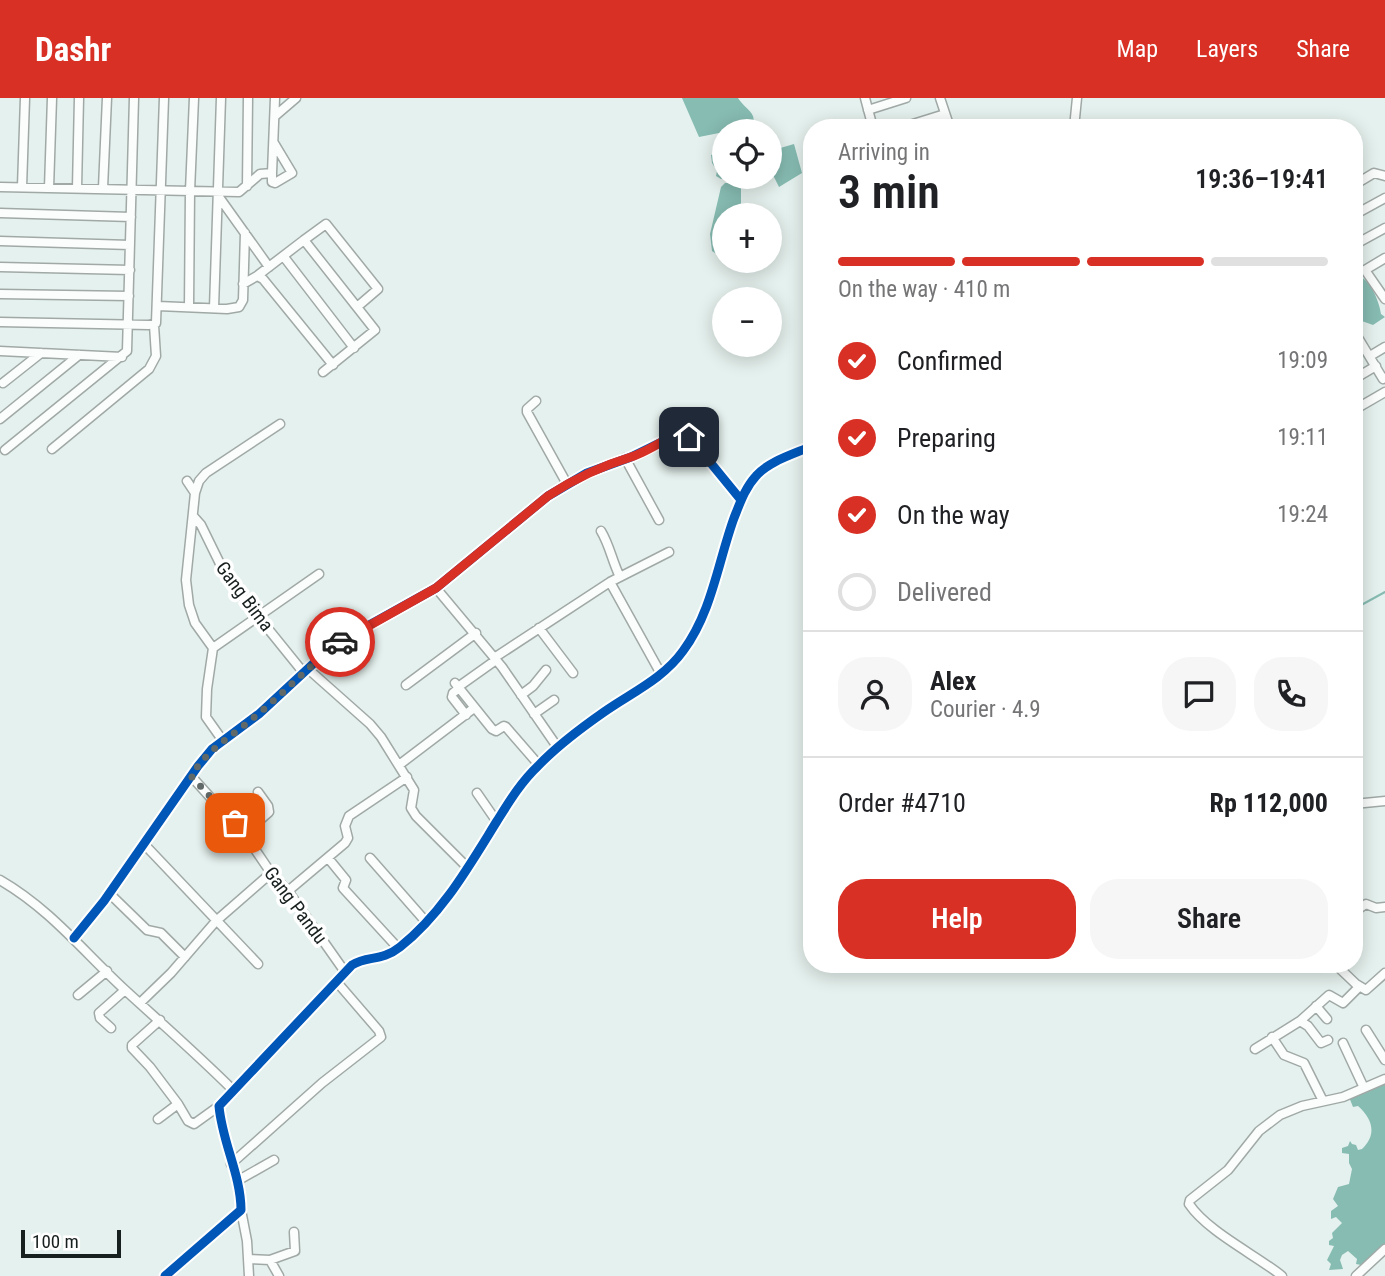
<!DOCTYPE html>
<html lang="en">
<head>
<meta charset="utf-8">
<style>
	body { margin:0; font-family:"Roboto Condensed",sans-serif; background:#f6f6f6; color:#202124; height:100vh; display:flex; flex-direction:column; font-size:26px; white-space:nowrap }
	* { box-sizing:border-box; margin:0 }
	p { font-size:23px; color:#757577 }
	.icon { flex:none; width:38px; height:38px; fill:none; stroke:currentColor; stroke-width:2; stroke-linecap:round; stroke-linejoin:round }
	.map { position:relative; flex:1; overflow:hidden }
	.sheet { position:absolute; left:803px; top:21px; width:560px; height:854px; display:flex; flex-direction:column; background:#fff; border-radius:28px; box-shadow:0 4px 18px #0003 }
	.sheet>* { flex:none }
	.controls { position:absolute; left:712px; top:21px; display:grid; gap:14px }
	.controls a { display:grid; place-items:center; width:70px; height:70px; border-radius:50%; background:#fff; box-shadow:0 4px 18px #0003; font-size:35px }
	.scale { position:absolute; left:21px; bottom:18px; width:100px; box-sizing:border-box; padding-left:7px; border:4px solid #18201f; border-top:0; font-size:19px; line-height:24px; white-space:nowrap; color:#18201f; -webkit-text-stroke:5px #fff; paint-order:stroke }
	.pin { position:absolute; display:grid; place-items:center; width:60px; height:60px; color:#fff; margin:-30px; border-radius:14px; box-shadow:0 4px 10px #0006 }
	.courier { position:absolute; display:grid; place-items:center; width:70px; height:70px; margin:-35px; border:5px solid #d93025; border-radius:50%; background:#fff; color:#222; box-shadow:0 2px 9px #0007 }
	.head em { font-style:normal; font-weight:600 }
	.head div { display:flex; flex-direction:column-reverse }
	.head { display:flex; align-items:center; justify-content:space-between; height:119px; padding:0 35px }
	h1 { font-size:46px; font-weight:600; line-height:52px }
	.bar { display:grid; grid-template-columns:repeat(4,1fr); gap:10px 7px; align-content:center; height:84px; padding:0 35px }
	.bar i { height:9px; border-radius:5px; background:#e0e0e0 }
	.bar .current { background:#d93025 }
	.bar p { grid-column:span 4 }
	.line { display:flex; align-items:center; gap:18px; padding:0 35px; border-top:2px solid #e0e0e0 }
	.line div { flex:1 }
	.round { display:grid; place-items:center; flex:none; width:74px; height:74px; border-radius:28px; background:#f6f6f6 }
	ol { padding:0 35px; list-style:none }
	li { display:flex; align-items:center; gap:21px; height:77px }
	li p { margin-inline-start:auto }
	li .icon { padding:7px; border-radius:50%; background:#d93025; color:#fff; stroke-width:4 }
	li:last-child { color:#757577 }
	li i { width:38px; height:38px; border:4px solid #e0e0e0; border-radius:50% }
	.button { display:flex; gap:14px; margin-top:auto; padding:14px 35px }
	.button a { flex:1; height:80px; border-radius:28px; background:#d93025; color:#fff; font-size:28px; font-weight:600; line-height:80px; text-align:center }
	.button a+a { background:#f6f6f6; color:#202124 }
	header { display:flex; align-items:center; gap:42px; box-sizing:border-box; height:98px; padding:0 35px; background:#d93025; color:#fff }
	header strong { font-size:33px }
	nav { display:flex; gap:38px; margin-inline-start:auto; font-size:24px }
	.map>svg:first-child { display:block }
	.water { fill:#87bcb2 }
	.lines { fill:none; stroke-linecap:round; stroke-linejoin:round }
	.stream { stroke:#87bcb2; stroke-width:2 }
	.minor-casing { stroke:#a0a9a6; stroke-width:11 }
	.minor { stroke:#fbfdfc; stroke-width:8 }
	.cycleway-casing { stroke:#fff; stroke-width:13 }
	.cycleway { stroke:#0057b8; stroke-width:9 }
	.done { stroke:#606967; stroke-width:7; stroke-dasharray:0 12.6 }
	.route { stroke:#d93025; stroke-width:9 }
	.labels { text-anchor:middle; stroke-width:7; stroke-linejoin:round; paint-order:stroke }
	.street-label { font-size:19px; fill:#18201f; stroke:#fff }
</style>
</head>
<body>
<header>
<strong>Dashr</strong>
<nav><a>Map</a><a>Layers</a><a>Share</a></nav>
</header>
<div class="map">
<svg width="1385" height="1178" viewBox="0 0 1385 1178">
	<rect width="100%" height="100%" fill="#e5f1ee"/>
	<!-- water -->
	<path class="water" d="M682,0H738C743,9 757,15 753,25L739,31L699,39Z
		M794,46L802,75L779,89L771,73L770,53Z
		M724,51V79H737L721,81L716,78L717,73L712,65L711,57Z
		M737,85L741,89V117H724V151L715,155L712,153L710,136L721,89L725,85Z
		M1354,176C1369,178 1379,202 1381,216L1385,219L1373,227L1359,222L1355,216Z
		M1385,984V1146L1361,1167L1356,1166L1357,1161L1348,1153L1342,1157L1340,1162L1343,1171L1329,1172L1331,1166L1327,1162L1334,1148L1329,1147V1143L1333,1140L1332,1135L1342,1125L1336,1119L1331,1121V1113L1338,1108L1333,1101L1338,1089L1349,1086L1352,1071L1349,1065V1056L1342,1055V1050L1348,1048L1350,1043L1352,1046L1356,1047L1358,1052L1362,1051C1377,1037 1373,1021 1358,1008L1353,1009L1349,999Z"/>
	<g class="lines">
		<!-- stream -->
		<path class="stream" d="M1354,511L1385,494"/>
		<defs>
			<path id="minor" d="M865,0L873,30
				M940,0L950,30
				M868,12L906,0
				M275,18L296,0
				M900,30L945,16
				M1074,30L1077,0
				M272,75V84L275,85L292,75L274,45
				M1354,87L1374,75L1385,78
				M247,88L248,0
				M0,89L239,94L260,76L272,75L275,0
				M22,89L25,0
				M49,90L52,0
				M77,90L79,0
				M103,90L107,0
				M219,99L269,169
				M0,115L131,119
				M1354,117L1385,100
				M304,142L326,126L378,191L357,209
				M0,143L130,147
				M1354,147L1385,130
				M284,159L354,250
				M0,169L130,172
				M1365,172L1385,201
				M1354,173L1365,172L1385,160
				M257,178L304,142L375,232L323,274
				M243,186L257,178L263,181L333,267
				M0,196L129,198
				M158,208L227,211L239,209L243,202L245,135
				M189,209L190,93L194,0
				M214,210L221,0
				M0,224L149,227L156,225L164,0
				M1354,233L1383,281L1385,280
				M0,253L122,259
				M1370,258L1385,249
				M1354,281L1376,268
				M3,285L41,255
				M536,303L527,311V314L567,386
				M1354,312L1385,294
				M0,321L79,257
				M52,351L149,271L156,258L154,227
				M5,352L127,253L134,0
				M625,360L659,422
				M187,383L195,395L186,482L189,507L195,525L213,550
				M195,395L199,383L206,375L280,326
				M193,418L201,427L227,480L303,574
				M601,433C610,448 612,463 620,479
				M610,484L661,576
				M436,490L502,569L558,650
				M539,530L573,575
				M494,560L610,484L669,454
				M307,570L370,626L381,639L414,692L411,710L416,718L467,769
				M455,585L492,631L496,633L504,628L506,629L539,667
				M406,587L476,535
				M458,589L496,562
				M459,590L453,595L452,599L466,617
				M521,597L533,588L546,572
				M534,616L554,602
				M223,643L206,619L207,591L213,550L319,476
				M399,667L474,610
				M191,678L248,741L271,775L288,793L345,874
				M477,695L497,724
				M1354,706L1385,703
				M244,736L269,714L268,708L258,694
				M144,746L258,866
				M328,760L346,782L343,790L398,850
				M370,760L427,825
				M0,782C50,811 82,852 124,891C161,925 198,957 234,993
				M288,793L345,745L348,740L345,728L349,718L407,679
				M110,796L147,832L161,835L185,859
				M1354,814L1366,806L1376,810L1385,809
				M74,840L104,803L198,668L212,651L259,616L327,553L346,540L436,490L548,398L587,375L631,359L682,334L696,347L741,402
				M1335,866L1356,886L1366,892L1385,875
				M78,897L107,873
				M140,905L171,875L216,823L271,775
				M1316,908L1327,921
				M160,922L132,947V950L150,969L178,1006
				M1300,923L1329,897L1343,905L1359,889
				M111,930L100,920L99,915L125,892
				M1366,932L1385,962
				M1272,939L1284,957L1304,965L1323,1003
				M1343,945L1364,990
				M1255,951L1300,923L1308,928L1321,945L1328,942
				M158,1021L178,1006L188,1023L194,1026L219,1008
				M231,1066L322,985L381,939L379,933L336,883
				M237,1083L274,1062
				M241,1112L247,1143L249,1178
				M249,1161L270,1162L279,1178
				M270,1162L295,1153L294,1134
				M165,1178L241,1112C241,1077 222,1044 219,1008L352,867C368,857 381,864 400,849C442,816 469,768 497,723C509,704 521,684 538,668C557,648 581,630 604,614C631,595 663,581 683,553C712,514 718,464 734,420C740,405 745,390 756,378C769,363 794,356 812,348
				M1282,1178C1256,1157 1208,1134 1189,1106L1190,1102L1228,1072L1259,1033L1280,1017L1302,1008L1343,999L1385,981
				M1356,1178L1385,1151"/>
		</defs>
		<!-- minor casing -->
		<use href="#minor" class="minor-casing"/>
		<!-- minor -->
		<use href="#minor" class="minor"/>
		<defs>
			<path id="cycleway" d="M74,840L104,803L198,668L212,651L259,616L327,553L346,540L436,490L548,398L587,375L631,359L682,334L696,347L741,402
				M165,1178L241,1112C241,1077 222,1044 219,1008L352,867C368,857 381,864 400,849C442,816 469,768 497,723C509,704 521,684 538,668C557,648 581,630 604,614C631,595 663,581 683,553C712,514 718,464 734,420C740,405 745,390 756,378C769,363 794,356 812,348"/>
		</defs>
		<!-- cycleway casing -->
		<use href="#cycleway" class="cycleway-casing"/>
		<!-- cycleway -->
		<use href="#cycleway" class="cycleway"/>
	</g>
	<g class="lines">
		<!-- done -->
		<path class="done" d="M235,725L191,678C210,648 232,639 258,616C286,593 311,566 340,544"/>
		<!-- route -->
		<path class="route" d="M340,544L436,490L548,398C574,381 601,368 631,359C647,354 664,342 679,334L685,335L689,339"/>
	</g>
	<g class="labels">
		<!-- street labels -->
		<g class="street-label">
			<text transform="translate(245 498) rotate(53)" y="7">Gang Bima</text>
			<text transform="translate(296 807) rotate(53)" y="7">Gang Pandu</text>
		</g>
	</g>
</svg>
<div class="controls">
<a><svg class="icon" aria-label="locate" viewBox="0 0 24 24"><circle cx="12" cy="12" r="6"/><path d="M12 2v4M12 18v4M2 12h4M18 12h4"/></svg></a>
<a>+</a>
<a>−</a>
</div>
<div class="scale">100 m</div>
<div class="pin" style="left:235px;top:725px;background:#ea580c"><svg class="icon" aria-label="bag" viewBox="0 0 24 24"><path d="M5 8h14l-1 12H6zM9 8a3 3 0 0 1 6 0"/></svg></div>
<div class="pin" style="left:689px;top:339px;background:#1f2937"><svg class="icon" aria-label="home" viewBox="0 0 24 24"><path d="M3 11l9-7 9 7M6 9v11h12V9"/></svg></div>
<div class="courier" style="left:340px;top:544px"><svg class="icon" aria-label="car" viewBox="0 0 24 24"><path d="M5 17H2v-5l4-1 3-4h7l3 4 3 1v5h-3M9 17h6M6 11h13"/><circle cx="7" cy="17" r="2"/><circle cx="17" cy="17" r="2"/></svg></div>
<section class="sheet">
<div class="head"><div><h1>3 min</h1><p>Arriving in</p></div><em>19:36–19:41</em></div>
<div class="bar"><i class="current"></i><i class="current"></i><i class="current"></i><i></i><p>On the way · 410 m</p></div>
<ol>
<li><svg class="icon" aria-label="check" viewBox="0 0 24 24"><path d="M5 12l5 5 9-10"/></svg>Confirmed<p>19:09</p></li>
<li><svg class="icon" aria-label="check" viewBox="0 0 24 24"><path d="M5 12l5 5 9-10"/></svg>Preparing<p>19:11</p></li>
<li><svg class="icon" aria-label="check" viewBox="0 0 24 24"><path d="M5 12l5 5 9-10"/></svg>On the way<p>19:24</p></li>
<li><i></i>Delivered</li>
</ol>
<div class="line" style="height:126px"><a class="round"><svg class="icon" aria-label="person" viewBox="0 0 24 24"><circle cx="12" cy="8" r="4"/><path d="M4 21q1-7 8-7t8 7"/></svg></a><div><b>Alex</b><p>Courier · 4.9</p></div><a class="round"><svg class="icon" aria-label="chat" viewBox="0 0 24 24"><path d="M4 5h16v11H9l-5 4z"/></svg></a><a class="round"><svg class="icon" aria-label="phone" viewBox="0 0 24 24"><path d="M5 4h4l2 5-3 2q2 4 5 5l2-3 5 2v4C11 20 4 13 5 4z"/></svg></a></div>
<div class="line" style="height:91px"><div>Order #4710</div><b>Rp 112,000</b></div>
<div class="button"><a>Help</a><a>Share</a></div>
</section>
</div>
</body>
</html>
